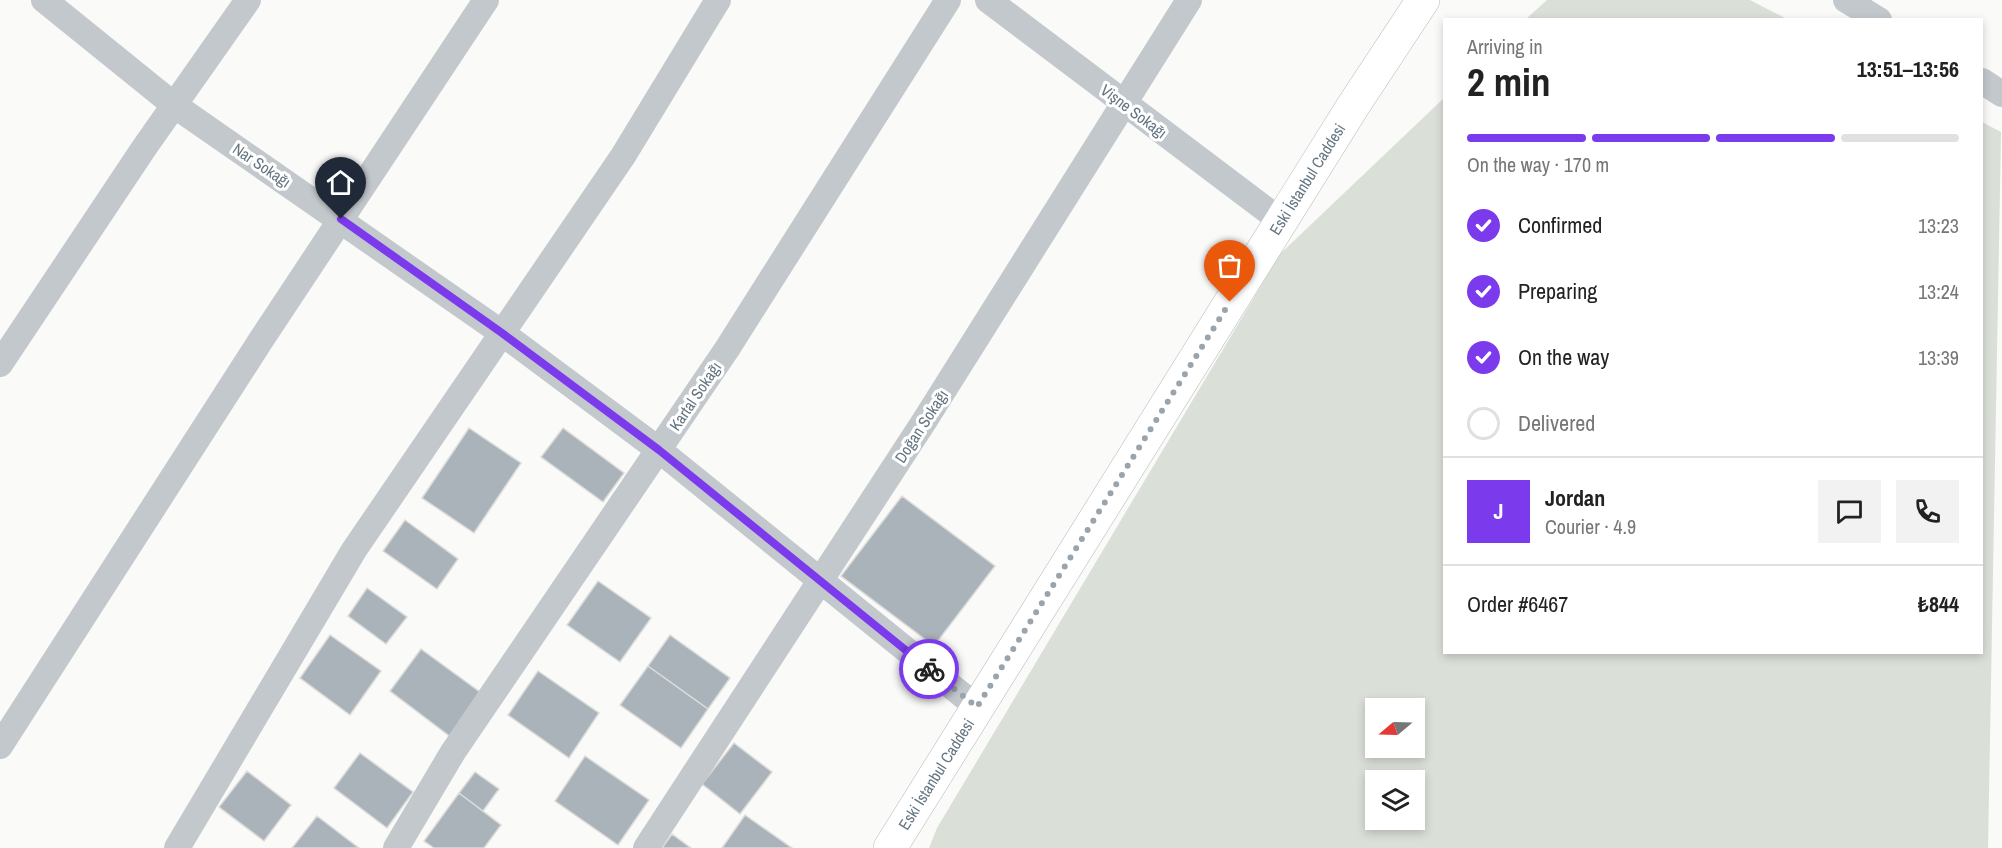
<!DOCTYPE html>
<html lang="en">
<head>
<meta charset="utf-8">
<style>
	body { margin:0; font-family:"Archivo Narrow",sans-serif; background:#f2f2f2; color:#222; height:100vh; display:flex; flex-direction:column; font-size:22px; white-space:nowrap }
	* { box-sizing:border-box; margin:0 }
	p { font-size:20px; color:#767676 }
	.icon { flex:none; width:33px; height:33px; fill:none; stroke:currentColor; stroke-width:2; stroke-linecap:round; stroke-linejoin:round }
	.map { position:relative; flex:1; overflow:hidden }
	.side { position:absolute; left:1443px; top:18px; width:540px; height:636px; display:flex; flex-direction:column; background:#fff; border-radius:0px; box-shadow:0 3px 9px #0003 }
	.side>* { flex:none }
	.needle { width:39px; rotate:251deg }
	.fabs { position:absolute; left:1365px; top:698px; display:grid; gap:12px }
	.fabs a { display:grid; place-items:center; width:60px; height:60px; border-radius:0px; background:#fff; box-shadow:0 3px 9px #0003; font-size:30px }
	.pin { position:absolute; display:grid; place-items:center; width:51px; height:51px; color:#fff; margin:-62px -26px; border-radius:50% 50% 50% 0; rotate:-45deg; box-shadow:0 0 6px #0007 }
	.pin .icon { rotate:45deg }
	.courier { position:absolute; display:grid; place-items:center; width:60px; height:60px; margin:-30px; border:4px solid #7c3aed; border-radius:50%; background:#fff; color:#222; box-shadow:0 2px 8px #0007 }
	.head em { font-style:normal; font-weight:700 }
	.head div { display:flex; flex-direction:column-reverse }
	.head { display:flex; align-items:center; justify-content:space-between; height:102px; padding:0 24px }
	h1 { font-size:39px; font-weight:700; line-height:45px }
	.bar { display:grid; grid-template-columns:repeat(4,1fr); gap:9px 6px; align-content:center; height:72px; padding:0 24px }
	.bar i { height:8px; border-radius:4px; background:#e0e0e0 }
	.bar .active { background:#7c3aed }
	.bar p { grid-column:span 4 }
	.line { display:flex; align-items:center; gap:15px; padding:0 24px; border-top:2px solid #e0e0e0 }
	.line div { flex:1 }
	.round { display:grid; place-items:center; flex:none; width:63px; height:63px; border-radius:0px; background:#f2f2f2 }
	ol { padding:0 24px; list-style:none }
	li { display:flex; align-items:center; gap:18px; height:66px }
	li p { margin-inline-start:auto }
	li .icon { padding:6px; border-radius:50%; background:#7c3aed; color:#fff; stroke-width:4 }
	li:last-child { color:#767676 }
	li i { width:33px; height:33px; border:3px solid #e0e0e0; border-radius:50% }
	.map>svg:first-child { display:block }
	.green { fill:#dadfd7; fill-rule:evenodd }
	.building { fill:#aab3b9; stroke:#dcdcda; stroke-width:1.5 }
	.lines { fill:none; stroke-linecap:round; stroke-linejoin:round }
	.secondary-casing { stroke:#b3babf; stroke-width:34 }
	.minor { stroke:#c3c8cc; stroke-width:26 }
	.secondary { stroke:#fff; stroke-width:33 }
	.done { stroke:#99a4ac; stroke-width:6; stroke-dasharray:0 10.8 }
	.route { stroke:#7c3aed; stroke-width:8 }
	.labels { text-anchor:middle; stroke-width:6; stroke-linejoin:round; paint-order:stroke }
	.street-label { font-size:16px; fill:#657683; stroke:#fff }
</style>
</head>
<body>
<div class="map">
<svg width="2002" height="848" viewBox="0 0 2002 848">
	<rect width="100%" height="100%" fill="#fafaf8"/>
	<!-- green -->
	<path class="green" d="M1547,0H1750L1787,19H1526Z
		M1444,98V652H1982V122L2001,132L1988,848H929L937,828L1280,254ZM1376,708H1414V747H1376ZM1376,780H1414V819H1376Z"/>
	<!-- building -->
	<path class="building" d="M469,428L521,463L474,533L422,498Z
		M563,428L624,473L603,502L541,457Z
		M902,496L995,566L934,646L841,576Z
		M405,520L458,559L437,589L383,551Z
		M598,581L651,618L620,662L567,625Z
		M367,588L407,617L386,644L348,616Z
		M330,635L381,671L350,715L300,678Z
		M670,635L730,678L708,709L648,666Z
		M421,649L484,695L452,738L390,691Z
		M648,666L708,709L681,748L620,705Z
		M538,671L599,713L569,758L508,715Z
		M734,743L772,772L740,814L702,784Z
		M360,753L413,792L387,828L334,788Z
		M585,756L649,800L618,845L555,801Z
		M247,771L291,805L264,841L219,807Z
		M475,772L499,789L483,811L459,793Z
		M459,793L501,825L484,848H434L424,841Z
		M745,815L792,848H722Z
		M317,816L359,848H292Z
		M672,834L691,848H662Z"/>
	<g class="lines">
		<defs>
			<path id="secondary" d="M890,848L1353,106L1423,0"/>
		</defs>
		<!-- secondary casing -->
		<use href="#secondary" class="secondary-casing"/>
		<!-- minor -->
		<path class="minor" d="M44,0L174,105L502,333L659,450L977,707
			M988,0L1281,221
			M1846,0L1879,20
			M1982,81L2002,94
			M0,364L144,148L248,0
			M0,746L261,340L486,0
			M177,848L354,550L623,156L718,0
			M396,848L453,752L727,349L948,0
			M646,848L925,420L1189,0"/>
		<!-- secondary -->
		<use href="#secondary" class="secondary"/>
	</g>
	<g class="lines">
		<!-- done -->
		<path class="done" d="M929,669L977,707L1230,302"/>
		<!-- route -->
		<path class="route" d="M341,219L502,333L659,450L929,669"/>
	</g>
	<g class="labels">
		<!-- street labels -->
		<g class="street-label">
			<text transform="translate(1134 111) rotate(37)" y="6">Vişne Sokağı</text>
			<text transform="translate(262 165) rotate(34)" y="6">Nar Sokağı</text>
			<text transform="translate(1307 179) rotate(-58)" y="6">Eski İstanbul Caddesi</text>
			<text transform="translate(695 396) rotate(-56)" y="6">Kartal Sokağı</text>
			<text transform="translate(921 426) rotate(-57)" y="6">Doğan Sokağı</text>
			<text transform="translate(936 774) rotate(-58)" y="6">Eski İstanbul Caddesi</text>
		</g>
	</g>
</svg>
<div class="fabs">
<a><svg class="needle" viewBox="-14 -14 28 28"><path d="M0-13l5 13h-10z" fill="#e53935"/><path d="M0 13l5-13h-10z" fill="#767676"/></svg></a>
<a><svg class="icon" aria-label="layers" viewBox="0 0 24 24"><path d="M12 4l9 5-9 5-9-5zM3 14l9 5 9-5"/></svg></a>
</div>
<div class="pin" style="left:1230px;top:302px;background:#ea580c"><svg class="icon" aria-label="bag" viewBox="0 0 24 24"><path d="M5 8h14l-1 12H6zM9 8a3 3 0 0 1 6 0"/></svg></div>
<div class="pin" style="left:341px;top:219px;background:#1f2937"><svg class="icon" aria-label="home" viewBox="0 0 24 24"><path d="M3 11l9-7 9 7M6 9v11h12V9"/></svg></div>
<div class="courier" style="left:929px;top:669px"><svg class="icon" aria-label="bike" viewBox="0 0 24 24"><circle cx="6" cy="16" r="4"/><circle cx="18" cy="16" r="4"/><path d="M6 16l4-8h5l3 8M10 8l3 8H6M13 5h3"/></svg></div>
<section class="side">
<div class="head"><div><h1>2 min</h1><p>Arriving in</p></div><em>13:51–13:56</em></div>
<div class="bar"><i class="active"></i><i class="active"></i><i class="active"></i><i></i><p>On the way · 170 m</p></div>
<ol>
<li><svg class="icon" aria-label="check" viewBox="0 0 24 24"><path d="M5 12l5 5 9-10"/></svg>Confirmed<p>13:23</p></li>
<li><svg class="icon" aria-label="check" viewBox="0 0 24 24"><path d="M5 12l5 5 9-10"/></svg>Preparing<p>13:24</p></li>
<li><svg class="icon" aria-label="check" viewBox="0 0 24 24"><path d="M5 12l5 5 9-10"/></svg>On the way<p>13:39</p></li>
<li><i></i>Delivered</li>
</ol>
<div class="line" style="height:108px"><b class="round" style="background:#7c3aed;color:#fff">J</b><div><b>Jordan</b><p>Courier · 4.9</p></div><a class="round"><svg class="icon" aria-label="chat" viewBox="0 0 24 24"><path d="M4 5h16v11H9l-5 4z"/></svg></a><a class="round"><svg class="icon" aria-label="phone" viewBox="0 0 24 24"><path d="M5 4h4l2 5-3 2q2 4 5 5l2-3 5 2v4C11 20 4 13 5 4z"/></svg></a></div>
<div class="line" style="height:78px"><div>Order #6467</div><b>₺844</b></div>
</section>
</div>
</body>
</html>
